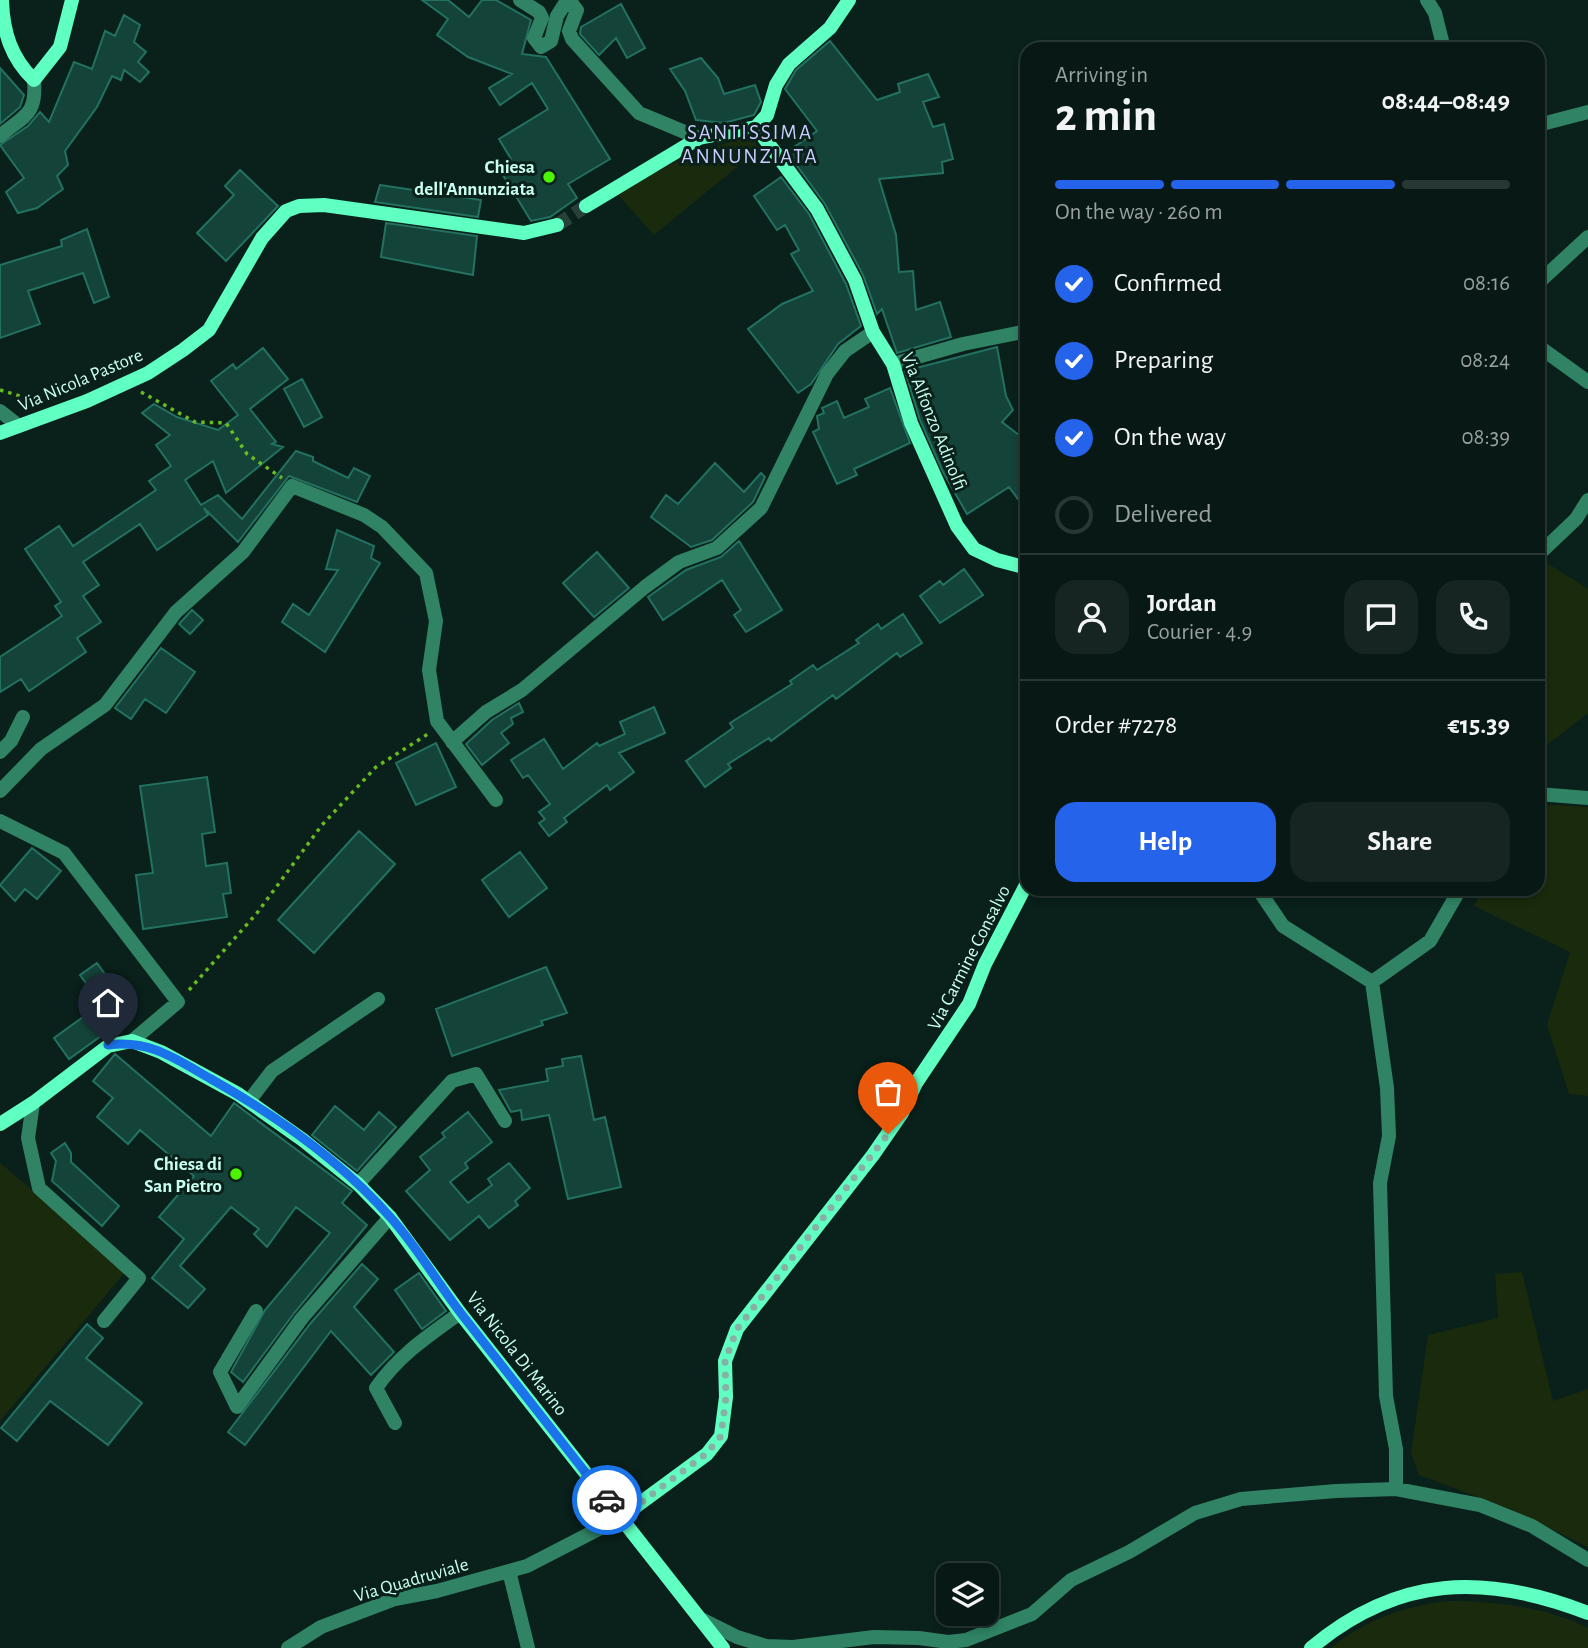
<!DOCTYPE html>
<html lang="en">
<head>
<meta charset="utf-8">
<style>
	body { margin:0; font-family:"Alegreya Sans",sans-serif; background:#162522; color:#f1f3f6; height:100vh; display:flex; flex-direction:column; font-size:26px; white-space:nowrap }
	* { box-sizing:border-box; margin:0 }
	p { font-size:23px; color:#98a0a0 }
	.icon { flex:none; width:38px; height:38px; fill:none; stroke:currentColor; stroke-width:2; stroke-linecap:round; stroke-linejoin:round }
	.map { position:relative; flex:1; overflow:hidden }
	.panel { position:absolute; left:1020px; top:42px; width:525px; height:854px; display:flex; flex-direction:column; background:#081814; border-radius:21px; box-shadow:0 4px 10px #0003,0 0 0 2px #293734 }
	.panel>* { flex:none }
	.controls { position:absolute; left:936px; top:1563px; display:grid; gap:14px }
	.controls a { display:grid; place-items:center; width:63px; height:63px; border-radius:14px; background:#081814; box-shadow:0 4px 10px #0003,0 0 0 2px #293734; font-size:35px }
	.pin { position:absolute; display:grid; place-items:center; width:60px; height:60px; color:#fff; margin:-72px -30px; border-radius:50% 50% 50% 0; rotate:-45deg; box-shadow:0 0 7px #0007 }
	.pin .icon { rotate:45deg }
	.courier { position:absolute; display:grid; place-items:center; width:70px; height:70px; margin:-35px; border:5px solid #1a73e8; border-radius:50%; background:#fff; color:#222; box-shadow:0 2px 9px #0007 }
	.summary em { font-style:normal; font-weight:700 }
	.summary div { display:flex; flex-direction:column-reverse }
	.summary { display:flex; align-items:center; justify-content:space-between; height:119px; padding:0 35px }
	h1 { font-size:46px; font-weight:700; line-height:52px }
	.bar { display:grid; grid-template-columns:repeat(4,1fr); gap:10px 7px; align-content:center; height:84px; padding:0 35px }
	.bar i { height:9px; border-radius:5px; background:#293734 }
	.bar .on { background:#2563eb }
	.bar p { grid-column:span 4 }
	.line { display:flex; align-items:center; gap:18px; padding:0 35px; border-top:2px solid #293734 }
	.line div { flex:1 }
	.round { display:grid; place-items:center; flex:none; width:74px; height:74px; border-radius:21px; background:#162522 }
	ol { padding:0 35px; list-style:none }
	li { display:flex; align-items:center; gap:21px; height:77px }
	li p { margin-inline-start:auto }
	li .icon { padding:7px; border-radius:50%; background:#2563eb; color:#fff; stroke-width:4 }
	li:last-child { color:#98a0a0 }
	li i { width:38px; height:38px; border:4px solid #293734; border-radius:50% }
	.cta { display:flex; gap:14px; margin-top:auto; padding:14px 35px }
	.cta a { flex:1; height:80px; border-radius:21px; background:#2563eb; color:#fff; font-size:28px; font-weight:700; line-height:80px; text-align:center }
	.cta a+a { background:#162522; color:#f1f3f6 }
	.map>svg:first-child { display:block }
	.green { fill:#1a2a0c }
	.building { fill:#144339; stroke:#237161; stroke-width:2 }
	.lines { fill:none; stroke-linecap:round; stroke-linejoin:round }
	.secondary-tunnel { stroke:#27413a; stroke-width:14; stroke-dasharray:14 7; stroke-linecap:butt }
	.path { stroke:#69bc20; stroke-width:3.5; stroke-dasharray:3.5 5; stroke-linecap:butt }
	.street { stroke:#308465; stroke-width:14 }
	.secondary { stroke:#60ffc2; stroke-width:14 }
	.done { stroke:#86b1a4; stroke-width:7; stroke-dasharray:0 12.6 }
	.route { stroke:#1a73e8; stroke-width:9 }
	.poi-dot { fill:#4bf400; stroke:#0a201a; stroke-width:2.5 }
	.labels { text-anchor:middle; stroke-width:6; stroke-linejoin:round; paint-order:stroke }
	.poi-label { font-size:19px; font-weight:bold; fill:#c9ffef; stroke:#0a201a; text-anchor:end }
	.street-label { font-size:19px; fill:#c9ffef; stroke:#0a201a }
	.neighbourhood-label { font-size:21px; letter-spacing:2px; fill:#cbcdff; stroke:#0a201a }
</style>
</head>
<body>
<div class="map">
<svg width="1588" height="1648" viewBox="0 0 1588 1648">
	<rect width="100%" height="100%" fill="#0a201a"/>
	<!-- green -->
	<path class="green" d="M752,137L759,149L654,235L618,195C661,168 702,146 752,137Z
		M1547,563L1588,589V713L1538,752V574Z
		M1538,804L1588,807V1096L1569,1094L1547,1025L1570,952L1474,906L1482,889H1538Z
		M0,1163L127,1270L0,1421Z
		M1522,1272L1553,1401L1588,1389V1547L1510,1509L1419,1475L1411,1453L1428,1335L1498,1318L1495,1274Z
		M1449,1601C1495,1601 1547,1607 1588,1628V1648H1331C1366,1619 1404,1606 1449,1601Z"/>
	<!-- building -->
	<path class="building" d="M422,0H448L469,17L482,0H496L531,20L522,54L546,57L610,159L568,184L577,198L550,217L531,221L498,167L511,159L499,139L548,109L532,83L500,105L489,88L512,74L468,57L437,35L448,19Z
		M621,4L645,48L627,58L616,38L599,55L580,34L581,27Z
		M124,15L140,25L134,42L146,52L138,62L149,72L140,82L124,70L121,80L112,76L97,107L65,151L68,165L57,176L63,189L37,208L18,213L6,192L24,178L0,145L28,126L40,112L49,122L74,62L92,69L105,31L115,36Z
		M830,41L877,100L900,92L898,84L928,74L939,97L923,102L933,127L944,124L953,159L942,162L943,173L879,179L896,235L899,272L913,271L916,310L940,302L951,337L897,353L882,309L877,314L863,275L825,204L787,152L817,131L785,89L796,70Z
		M701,58L718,78L724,94L755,85L761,102L754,115L724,123L696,120L685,91L670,69Z
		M0,68L24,95L20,107L0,124Z
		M240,170L278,206L226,261L197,233L234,195L225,186Z
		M781,177L809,214L846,284L861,326L838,344L811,384L798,393L748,329L782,304L813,291L791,254L799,250L785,225L777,230L754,196Z
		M380,185L481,200L478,217L375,202Z
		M386,223L477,236L473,275L381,257Z
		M87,229L109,297L94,303L83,273L28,291L40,324L0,338V265L62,246L61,240Z
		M997,347L1006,396L1013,410L1002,422L1027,441V511L1009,487L967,514L943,472L920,420L905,371Z
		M263,348L288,379L250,409L276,442L272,444L283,447L226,493L213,461L185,480L201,505L218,495L242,519L296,451L313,457V461L348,478L354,468L370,476L357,502L289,476L238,542L204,508L208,515L157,550L140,524L83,562L99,585L83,596L101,622L77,638L86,652L29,691L21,679L0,692V657L62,616L55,606L61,602L25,549L59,526L73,546L156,490L149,481L171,466L156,445L170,435L142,413L154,404L177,417L218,430L238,415L211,381L233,364L236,369Z
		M302,379L322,417L304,427L284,389Z
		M890,388L910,443L854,469L857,475L837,484L813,432L819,429L817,416L824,413L822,408L837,401L844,418L869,407L865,399Z
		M715,463L744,492L761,473L765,477L753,502L712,540L691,547L651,517L666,495L678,504Z
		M337,530L374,546L371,558L380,563L325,652L282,622L293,604L309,615L338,570L326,569Z
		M739,541L782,610L746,632L734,615L741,610L722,580L663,620L648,597L686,570L721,557Z
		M597,552L629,588L594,617L563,583Z
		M964,569L983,595L940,623L920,596L940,581L943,585Z
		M192,610L203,620L190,634L179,624Z
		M903,614L922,643L900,657L897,653L836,699L833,695L771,741L769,738L728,764L731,768L705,787L686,761L733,728L730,723L792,684L790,681L813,665L817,670L859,643L856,640L878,624L881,629Z
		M161,648L195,672L166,713L145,699L131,719L115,708Z
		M519,703L523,712L511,718L513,724L501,733L509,743L482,765L466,744L492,720Z
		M654,707L665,733L619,753L634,772L610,790L607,785L564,818L567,822L549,836L539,823L545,819L539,812L550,804L528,775L523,778L511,760L544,739L563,769L597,743L599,746L625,734L620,722Z
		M436,743L456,787L416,805L396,763Z
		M207,777L215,832L202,834L206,866L227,863L231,893L223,894L227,917L143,929L136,875L153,873L140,786Z
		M359,831L395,864L314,953L278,920Z
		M32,848L61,871L37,899L25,889L15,901L0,885Z
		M520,852L547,888L509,917L482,880Z
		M97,963L133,1013L69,1059L54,1038L101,1004L80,975Z
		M546,967L567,1013L541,1021L543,1025L452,1056L436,1009Z
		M115,1054L211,1136L234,1103L352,1191L342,1203L367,1225L295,1312L243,1382L231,1372L265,1310L330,1233L296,1207L267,1247L254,1234L259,1229L231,1207L180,1266L205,1289L188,1308L152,1278L184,1239L159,1217L194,1176L140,1130L128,1144L97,1117L113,1098L93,1081Z
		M581,1056L594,1120L605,1117L621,1187L568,1199L549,1115L522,1120L521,1110L511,1112L499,1090L548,1081L546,1069L563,1066L562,1059Z
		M335,1106L364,1130L379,1112L396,1127L357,1171L312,1135Z
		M468,1112L492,1142L465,1163L468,1168L450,1182L468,1203L492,1185L488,1179L509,1163L530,1188L515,1201L518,1205L489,1228L479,1216L450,1240L406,1191L430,1170L420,1157L445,1137L442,1133Z
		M65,1143L71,1153V1162L119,1206L102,1226L52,1181L56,1161L51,1153Z
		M362,1264L378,1279L354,1307L394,1352L371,1375L331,1331L245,1445L228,1432L310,1324Z
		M419,1273L446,1311L422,1329L395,1290Z
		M87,1324L103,1338L86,1358L142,1403L108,1445L50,1401L17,1441L1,1428Z"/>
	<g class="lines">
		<!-- secondary-tunnel -->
		<path class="secondary-tunnel" d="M557,225L586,206"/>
		<!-- path -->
		<path class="path" d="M0,390L40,402
			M141,392L195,422L226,423L247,454L282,478
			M189,990L257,913L322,825L376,767L428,734"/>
		<!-- street -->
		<path class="street" d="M520,0L539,12L542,18L534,38L541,47L551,41L557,16L564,5H573L577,10L569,31L572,39L639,113L699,138
			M1427,0L1435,13L1444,49
			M1538,125L1588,112
			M0,136C24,115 37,116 34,80
			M1538,283L1588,237
			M1538,346L1588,382
			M893,364L963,344L1027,331
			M0,411L19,426
			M1538,555L1576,519L1588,500
			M452,742L486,712L522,690L645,587L679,562L717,548L761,508L827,374L845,351L873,332
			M0,752L11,741L23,717
			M0,791L41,749L105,705L176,612L243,552L292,486L364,515L382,527L426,573L436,621L429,670L437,721L496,800
			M1538,794L1588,798
			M0,821L64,853L178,1002L132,1041
			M1258,889L1283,926L1372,982
			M1372,982L1387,1088L1389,1136L1380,1183L1386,1396L1396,1449V1489
			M1372,982L1430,941L1460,889
			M249,1101L272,1071L378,999
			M33,1103L28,1138L39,1188L139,1278L104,1321
			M358,1184L452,1081L476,1074L505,1121
			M256,1311L220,1372L237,1407L302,1318L390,1217
			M395,1423L376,1388C399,1355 428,1336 460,1313
			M509,1571L528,1648
			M699,1618L737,1637L766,1646L793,1647L874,1637L919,1638L948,1642L966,1640L1032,1614L1071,1580L1129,1552L1195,1513L1241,1499L1336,1491L1396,1489L1480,1505L1532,1526L1588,1560
			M288,1648L321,1627L395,1599L437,1591L527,1566L620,1518"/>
		<!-- secondary -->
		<path class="secondary" d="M2,0C3,32 11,58 34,80L60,47L72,0
			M756,127L817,209L855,280L873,332L893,364L911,423L957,526L974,549L997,560L1027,568
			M756,127L767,115L776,85L789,64L830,28L849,0
			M586,206L699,138L756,127
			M0,433L87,401L148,373L183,350L209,330L262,238L286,211L299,206L324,205L524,233L557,225
			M0,1124L33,1103L108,1046L132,1041L161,1052L238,1094L303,1140L358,1184L390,1217L460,1313L723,1648
			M620,1518L707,1454L721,1436L726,1397L725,1361L737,1329L873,1155L902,1113L916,1083L969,1004L985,964L1027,883
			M1311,1648C1398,1575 1485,1573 1588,1613"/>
	</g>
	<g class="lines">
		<!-- done -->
		<path class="done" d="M607,1500L620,1518L706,1454L721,1436L726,1397L725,1361L737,1329L888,1134"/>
		<!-- route -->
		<path class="route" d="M108,1045C149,1039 176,1059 211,1079C275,1115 342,1162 391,1218C418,1248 438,1284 463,1316C511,1377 559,1438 607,1500"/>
	</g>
	<!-- markers -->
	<g class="poi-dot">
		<circle cx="549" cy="177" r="7"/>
		<circle cx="236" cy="1174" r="7"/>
	</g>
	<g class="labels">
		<!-- poi labels -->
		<g class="poi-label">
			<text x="535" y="173">Chiesa<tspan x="535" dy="22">dell'Annunziata</tspan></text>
			<text x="222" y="1170">Chiesa di<tspan x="222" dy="22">San Pietro</tspan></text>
		</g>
		<!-- street labels -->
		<g class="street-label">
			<text transform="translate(80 379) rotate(-23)" y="7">Via Nicola Pastore</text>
			<text transform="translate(935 421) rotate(68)" y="7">Via Alfonzo Adinolfi</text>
			<text transform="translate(968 957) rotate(-63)" y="7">Via Carmine Consalvo</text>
			<text transform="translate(518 1353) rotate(52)" y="7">Via Nicola Di Marino</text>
			<text transform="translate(411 1579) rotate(-16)" y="7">Via Quadruviale</text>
		</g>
		<!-- neighbourhood labels -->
		<g class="neighbourhood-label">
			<text x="750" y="139">SANTISSIMA<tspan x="750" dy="24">ANNUNZIATA</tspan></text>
		</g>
	</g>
</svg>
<div class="controls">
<a><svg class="icon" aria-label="layers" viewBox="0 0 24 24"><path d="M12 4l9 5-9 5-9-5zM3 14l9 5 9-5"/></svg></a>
</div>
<div class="pin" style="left:888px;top:1134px;background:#ea580c"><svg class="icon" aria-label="bag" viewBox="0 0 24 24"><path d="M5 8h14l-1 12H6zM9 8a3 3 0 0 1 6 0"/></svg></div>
<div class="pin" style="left:108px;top:1045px;background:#1f2937"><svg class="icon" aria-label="home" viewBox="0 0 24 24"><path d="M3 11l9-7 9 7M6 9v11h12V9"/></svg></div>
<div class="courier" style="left:607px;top:1500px"><svg class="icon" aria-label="car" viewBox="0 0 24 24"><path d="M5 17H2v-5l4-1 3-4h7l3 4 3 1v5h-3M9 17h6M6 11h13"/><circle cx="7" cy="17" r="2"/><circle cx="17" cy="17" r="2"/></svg></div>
<section class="panel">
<div class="summary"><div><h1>2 min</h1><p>Arriving in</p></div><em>08:44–08:49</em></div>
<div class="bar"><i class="on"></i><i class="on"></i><i class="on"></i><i></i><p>On the way · 260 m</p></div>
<ol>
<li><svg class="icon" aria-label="check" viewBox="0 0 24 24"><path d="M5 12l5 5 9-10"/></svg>Confirmed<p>08:16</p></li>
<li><svg class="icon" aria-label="check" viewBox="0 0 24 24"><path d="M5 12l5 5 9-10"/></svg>Preparing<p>08:24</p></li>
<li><svg class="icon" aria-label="check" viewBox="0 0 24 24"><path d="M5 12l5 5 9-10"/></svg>On the way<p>08:39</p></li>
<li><i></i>Delivered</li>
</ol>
<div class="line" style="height:126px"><a class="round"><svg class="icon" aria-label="person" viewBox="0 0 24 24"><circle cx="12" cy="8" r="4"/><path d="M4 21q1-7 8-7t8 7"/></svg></a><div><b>Jordan</b><p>Courier · 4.9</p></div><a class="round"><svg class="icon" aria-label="chat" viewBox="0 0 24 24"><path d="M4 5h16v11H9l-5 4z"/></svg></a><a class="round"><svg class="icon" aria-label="phone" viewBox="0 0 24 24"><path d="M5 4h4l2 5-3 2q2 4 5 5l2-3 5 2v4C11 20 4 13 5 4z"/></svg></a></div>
<div class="line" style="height:91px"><div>Order #7278</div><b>€15.39</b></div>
<div class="cta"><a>Help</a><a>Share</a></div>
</section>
</div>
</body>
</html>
